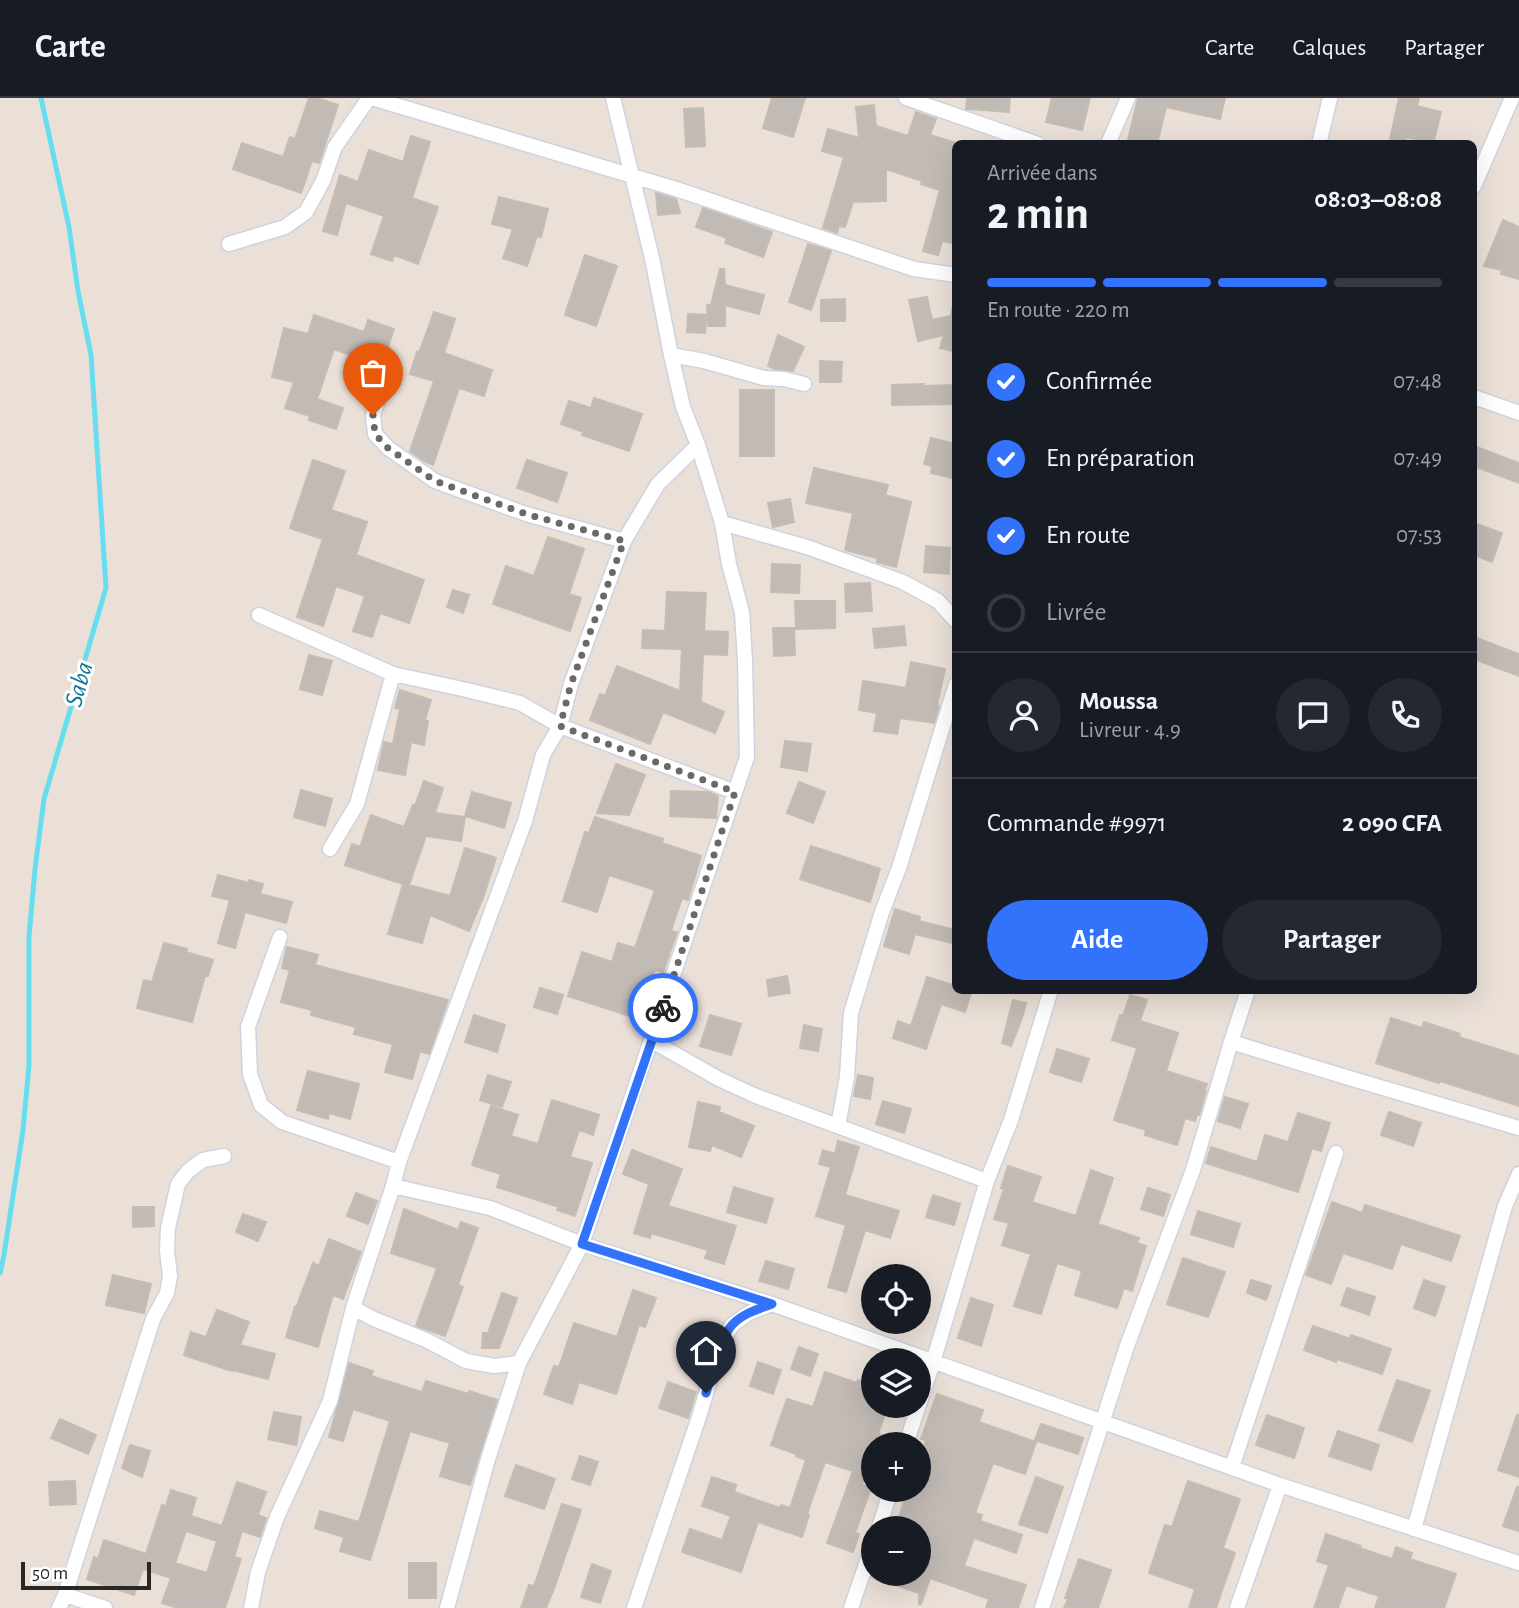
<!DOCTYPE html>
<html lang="fr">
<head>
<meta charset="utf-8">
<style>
	body { margin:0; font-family:"Alegreya Sans",sans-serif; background:#242831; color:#f1f3f6; height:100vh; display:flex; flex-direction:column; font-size:26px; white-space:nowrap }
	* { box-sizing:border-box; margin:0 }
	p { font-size:23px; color:#9ea1a6 }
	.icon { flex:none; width:38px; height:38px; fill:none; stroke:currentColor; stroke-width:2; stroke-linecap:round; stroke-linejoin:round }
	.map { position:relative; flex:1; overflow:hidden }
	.side { position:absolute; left:952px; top:42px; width:525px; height:854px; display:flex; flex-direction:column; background:#171b24; border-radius:10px; box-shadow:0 7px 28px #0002 }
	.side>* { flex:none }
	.controls { position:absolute; left:861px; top:1166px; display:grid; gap:14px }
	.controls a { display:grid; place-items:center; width:70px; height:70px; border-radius:50%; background:#171b24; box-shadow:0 7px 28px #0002; font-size:35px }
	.scale { position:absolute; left:21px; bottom:18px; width:130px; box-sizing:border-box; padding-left:7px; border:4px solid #272727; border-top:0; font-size:19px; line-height:24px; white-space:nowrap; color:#272727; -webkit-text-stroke:5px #fff; paint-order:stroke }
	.pin { position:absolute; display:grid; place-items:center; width:60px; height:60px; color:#fff; margin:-72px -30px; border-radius:50% 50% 50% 0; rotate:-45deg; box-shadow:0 0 7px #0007 }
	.pin .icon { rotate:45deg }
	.courier { position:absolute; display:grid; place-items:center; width:70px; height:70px; margin:-35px; border:5px solid #3373fc; border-radius:50%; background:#fff; color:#222; box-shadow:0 2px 9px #0007 }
	.headline em { font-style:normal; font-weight:600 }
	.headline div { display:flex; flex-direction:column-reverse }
	.headline { display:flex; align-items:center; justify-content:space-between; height:119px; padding:0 35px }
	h1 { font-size:46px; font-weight:600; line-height:52px }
	.bar { display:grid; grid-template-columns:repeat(4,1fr); gap:10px 7px; align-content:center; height:84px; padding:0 35px }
	.bar i { height:9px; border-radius:5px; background:#363941 }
	.bar .active { background:#3373fc }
	.bar p { grid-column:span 4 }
	.line { display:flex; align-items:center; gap:18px; padding:0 35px; border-top:2px solid #363941 }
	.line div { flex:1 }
	.round { display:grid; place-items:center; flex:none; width:74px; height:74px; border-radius:37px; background:#242831 }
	ol { padding:0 35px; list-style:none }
	li { display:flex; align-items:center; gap:21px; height:77px }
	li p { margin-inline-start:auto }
	li .icon { padding:7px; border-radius:50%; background:#3373fc; color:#fff; stroke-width:4 }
	li:last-child { color:#9ea1a6 }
	li i { width:38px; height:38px; border:4px solid #363941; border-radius:50% }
	.primary-button { display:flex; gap:14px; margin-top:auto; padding:14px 35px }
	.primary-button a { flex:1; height:80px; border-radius:42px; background:#3373fc; color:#fff; font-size:28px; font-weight:600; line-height:80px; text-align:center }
	.primary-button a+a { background:#242831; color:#f1f3f6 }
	header { display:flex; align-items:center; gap:42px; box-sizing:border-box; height:98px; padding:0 35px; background:#171b24; border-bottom:2px solid #363941 }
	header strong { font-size:33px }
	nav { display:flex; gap:38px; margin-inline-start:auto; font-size:24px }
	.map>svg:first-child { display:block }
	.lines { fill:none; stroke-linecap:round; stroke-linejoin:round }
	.stream { stroke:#67ddf0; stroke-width:5 }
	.building { fill:#c2bab5; stroke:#c5bcb2; stroke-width:2; fill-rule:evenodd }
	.minor-casing { stroke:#cdd3e1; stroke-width:17 }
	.minor { stroke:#fff; stroke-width:14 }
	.done { stroke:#6b6865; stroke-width:7; stroke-dasharray:0 12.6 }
	.route { stroke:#3373fc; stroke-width:9 }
	.labels { text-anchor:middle; stroke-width:6; stroke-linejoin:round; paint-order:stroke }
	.water-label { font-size:26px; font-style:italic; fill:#0b7997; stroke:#fff }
</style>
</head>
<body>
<header>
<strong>Carte</strong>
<nav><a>Carte</a><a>Calques</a><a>Partager</a></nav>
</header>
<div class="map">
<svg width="1519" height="1510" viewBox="0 0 1519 1510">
	<rect width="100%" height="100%" fill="#eae0d8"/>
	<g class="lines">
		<!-- stream -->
		<path class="stream" d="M0,1175L4,1157L23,1032L29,967V839L35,771L44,701L106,490L91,257L78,193L69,129L41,0"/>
	</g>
	<!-- building -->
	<path class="building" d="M309,0H317L338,7L319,65L312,63L301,95L233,71L242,45L283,59L290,39L295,41Z
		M772,0H805L793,39L763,30Z
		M967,0H1010L1009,14L968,11H966Z
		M1052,0H1090L1082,32L1046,24Z
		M1138,0H1225L1220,21L1166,9L1157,46H1127Z
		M1399,0H1419L1417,8L1441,14L1433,46L1406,39V46H1389Z
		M874,7L876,28L908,38L916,14L936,21L930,37L956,45L951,62L956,63V146L942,143L938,157L923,153L940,92L921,86L922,83L886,71V103L853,104L845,129L839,128L837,135L823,130L844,59L822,53L828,31L859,40L856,9Z
		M703,10L705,48L686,49L684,11Z
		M411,38L430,44L412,100L438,109L418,166L394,157L392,163L371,156L384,118L346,105L337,137L323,133L340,77L358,84L369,52L403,64Z
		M656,95L676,101L680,115L658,117Z
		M499,99L548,111L541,139L537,138L527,168L503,160L513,131L492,126Z
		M703,110L772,134L763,159L725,145L727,140L696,129Z
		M1503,122L1519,129V181L1501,176L1502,172L1484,168Z
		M808,146L831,153L811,212L789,204Z
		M585,157L617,168L596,228L565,217Z
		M720,171H724L725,187L764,197L759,216L725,207V228H708L707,207H711Z
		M927,199L932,222L951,218L952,211L956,212V254L940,250L944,237L918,243L909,202Z
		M845,201V223H821V202Z
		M434,214L455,221L444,255L492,272L484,298L459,290L433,367L424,363L410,353L434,283L410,276L417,254L419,255Z
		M688,216L706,217L705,235L687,234Z
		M314,217L364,234L368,222L394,231L381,268L334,251L317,301L343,310L336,331L309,322L310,318L285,310L294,284L272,279L284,230L308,236Z
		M778,237L804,249L793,273L775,271L768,268Z
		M820,263L842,264L841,284H820Z
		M924,286V288L956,287V306L892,307V287Z
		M740,292H774V358H740Z
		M594,300L642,316L629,353L582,337L583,334L561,326L569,303L591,310Z
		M931,340L956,346V381L931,375L932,368L924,366Z
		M1474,348L1519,365V385L1474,368Z
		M313,362L345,373L331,412L367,424L356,457L424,482L409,525L380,515L372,539L353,533L365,498L336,488L323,528L297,519L323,441L290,430Z
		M527,362L567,375L557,404L517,390Z
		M814,370L888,387L885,397L911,404L896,469L877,464V460L845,452L853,415L806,405Z
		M790,401L794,424L773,429L768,405Z
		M1474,425L1502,435L1492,464L1474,457Z
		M548,439L584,451L569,496L581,500L570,533L493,506L506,468L534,478Z
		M926,448L950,450L949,476L924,474Z
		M772,466L800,467L799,495L771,494Z
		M870,485L872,513L846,514L845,486Z
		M453,492L469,497L463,515L447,509Z
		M667,494L706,495L704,533L728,534L727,557L703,556L701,604L724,614L715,635L663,614L650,646L590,622L600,596L605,598L617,568L680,593L682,551L642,550L643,532L665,533Z
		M795,503H835V530L796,531Z
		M904,528L906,547L875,550L873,531Z
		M773,530H794L795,557L774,558Z
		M1474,539L1519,556V578L1474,561Z
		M309,557L332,563L322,597L300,591Z
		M911,564L945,571L937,607L939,608L934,625L900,620L897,636L874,633L877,615L859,612L863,583L906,590Z
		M400,592L431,602L425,622L428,623L424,647L411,644L405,677L378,672L384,644L393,646L400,611L395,610Z
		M785,643L811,646L807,673L781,669Z
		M616,666L645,677L629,717L597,715Z
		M424,683L443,690L435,715L465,719L461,743L426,738L409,787L450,798L465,750L496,760L483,800L469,833L430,817L422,845L388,836L403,786L345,767L352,746L360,749L371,717L404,729L413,707L415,708Z
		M799,684L825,694L813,725L787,715Z
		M301,692L332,701L325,728L294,719Z
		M671,693L708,694L718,698L716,720L670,718Z
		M472,694L511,705L504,730L465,718Z
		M595,719L663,741L662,745L701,758L688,802L682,800L671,833L677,834L663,874L655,872L639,921L568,898L582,854L612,864L618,845L635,850L655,792L609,777L597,814L563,803L585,734L589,735Z
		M811,748L880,771L870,804L800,781Z
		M218,777L249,785V782L263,786L260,796L292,804L286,825L245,814L235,850L218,845L230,802L212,798Z
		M895,811L920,819L919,823L956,832V846L915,836L909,856L884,848Z
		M164,845L187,851L186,854L213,862L208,878H205L192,924L137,910L144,882L152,884Z
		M287,849L318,857L315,867L448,902L429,956L420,953L412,981L385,974L393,946L354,936L356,929L311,917L312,912L281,904L290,872L282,870Z
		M787,878L790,895L769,898L767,882Z
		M927,879L956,888V892H972L965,914L941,906L926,951L893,940L898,923L911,928Z
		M540,890L563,897L557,916L534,909Z
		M1130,897L1147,902L1140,923L1178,935L1166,973L1207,986L1205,992L1206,993L1199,1017H1197L1195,1023L1185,1020L1177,1047L1145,1037L1146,1032L1114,1022L1137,950L1112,942L1120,917L1123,918Z
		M1013,902L1026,905L1022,920L1011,948L1002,945Z
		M474,917L505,927L497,954L465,944Z
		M710,917L741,926L731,957L700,948Z
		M1391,920L1422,930L1424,924L1460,936L1459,939L1519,958V1008L1440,983L1439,985L1376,965Z
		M804,927L822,931L818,953L800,950Z
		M1057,951L1089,961L1081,984L1050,974Z
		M308,973L359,986L350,1021L329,1015L328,1021L297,1012Z
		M488,977L511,984L502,1009L480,1002Z
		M858,977L873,980L870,1001L854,998Z
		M1225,999L1248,1006L1240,1030L1218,1023Z
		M552,1002L599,1017L593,1037L579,1032L570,1059L592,1065L575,1118L557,1112L559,1109L497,1089L501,1076L472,1067L491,1008L518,1017L511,1038L538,1046Z
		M883,1003L911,1011L904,1035L876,1026Z
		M698,1004L720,1009L719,1014L754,1028L741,1059L712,1047L710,1053L689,1049Z
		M1389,1014L1421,1025L1413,1048L1381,1037Z
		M1298,1015L1330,1025L1321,1053L1312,1050L1298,1094L1206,1065L1211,1049L1257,1064L1265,1037L1288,1044Z
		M838,1043L859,1049L845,1097L899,1113L890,1140L865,1132L846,1194L828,1189L846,1127L816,1118L831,1069L819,1066L823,1052L835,1056Z
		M632,1052L682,1071L668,1108L736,1128L724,1166L705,1160L708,1152L651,1135L650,1140L634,1135L649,1086L623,1076Z
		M1008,1068L1041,1079L1032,1104L1076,1118L1091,1072L1113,1080L1098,1126L1139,1140L1137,1145L1146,1148L1132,1193L1124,1190L1117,1210L1075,1197L1082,1173L1057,1165L1041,1216L1014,1208L1031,1156L1002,1147L1009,1125L994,1121L1004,1091L1001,1090Z
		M734,1089L773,1101L766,1125L727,1114Z
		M1148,1090L1170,1097L1163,1118L1141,1111Z
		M356,1095L377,1103L368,1126L347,1118Z
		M933,1097L960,1106L954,1127L926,1119Z
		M1332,1104L1362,1115L1365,1107L1460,1138L1451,1163L1401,1146L1392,1171L1343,1155L1331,1186L1306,1177Z
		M133,1109H154V1128L133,1129Z
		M404,1111L458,1132L461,1124L478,1130L458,1187L463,1189L445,1238L416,1228L437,1170L391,1155Z
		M1198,1113L1240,1126L1233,1149L1191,1136Z
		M243,1116L266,1124L258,1143L236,1134Z
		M329,1141L361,1154L343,1201L333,1197L318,1249L286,1239L295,1209L296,1210L313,1165L319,1168Z
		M1183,1160L1225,1174L1208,1219L1167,1206Z
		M766,1163L794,1171L788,1191L759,1183Z
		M113,1177L151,1186L144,1215L106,1207Z
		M1251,1182L1271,1188L1266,1202L1247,1195Z
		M1424,1182L1445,1189L1435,1218L1414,1210Z
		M1347,1190L1375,1199L1369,1217L1341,1207Z
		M633,1192L656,1200L645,1229L639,1227L616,1296L579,1284L572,1306L544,1296L554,1268L559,1269L574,1225L617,1239Z
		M502,1195L517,1200L499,1250H482L483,1235H488Z
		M971,1200L993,1207L981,1248L958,1240Z
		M217,1212L249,1224L240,1247L275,1256L268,1281L233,1272L232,1273L184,1257L191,1234L206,1239Z
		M1313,1228L1350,1241L1351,1237L1391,1251L1382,1276L1337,1261L1336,1264L1304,1252Z
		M799,1249L818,1256L810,1278L791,1271Z
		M758,1264L781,1272L773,1296L750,1288Z
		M349,1265L373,1273L371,1278L422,1294L426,1283L468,1296L469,1293L497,1302L470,1387L440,1378L450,1345L410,1333L370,1462L340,1453L344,1439L315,1430L320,1413L359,1424L390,1323L353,1311L343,1343L329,1339Z
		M825,1274L857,1285L858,1282L873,1287V1307H888L878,1336H880L877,1346H873V1356L862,1387L871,1390L855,1435L859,1436L853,1454L827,1445L853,1373L825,1364L807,1416L809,1417L802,1439L758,1424L741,1474L682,1454L690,1431L722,1442L731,1418L702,1408L712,1379L736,1387L734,1394L780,1410L781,1407L790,1410L806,1362L796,1358V1356L771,1347L787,1301L813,1309Z
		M1397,1282L1430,1293L1412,1344L1379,1332Z
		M668,1284L696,1294L688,1320L659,1310Z
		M937,1296L983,1312L979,1324L1036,1344L1025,1376L993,1365L975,1415L982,1417L980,1423L1022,1437L1016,1455L974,1440L964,1468L1026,1487L1018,1510H986L989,1501L930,1480L921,1506H919V1495L872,1479L873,1475H919V1430H895L908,1393L919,1397V1362L926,1342L921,1341Z
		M274,1314L301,1319L296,1347L268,1341Z
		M1267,1317L1304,1330L1294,1360L1256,1347Z
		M1517,1317H1519V1379L1498,1372Z
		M60,1321L96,1337L88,1356L51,1340Z
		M1041,1326L1083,1340L1078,1356L1035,1342Z
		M1338,1333L1379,1347L1371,1372L1329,1358Z
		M130,1347L150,1353L142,1379L122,1370Z
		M580,1358L598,1364L590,1387L572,1381Z
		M516,1367L555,1381L544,1411L505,1398Z
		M1036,1379L1063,1389L1047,1435L1019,1426Z
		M75,1383L76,1406L50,1407L49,1384Z
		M1188,1383L1240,1401L1223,1450L1235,1455L1216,1510H1189L1195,1491L1149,1475L1165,1427L1172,1429Z
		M237,1384L266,1394L258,1417L266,1420L260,1439L242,1433L234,1459L241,1461L225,1510H178L162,1505L171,1480L143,1471L134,1497L87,1481L94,1459L98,1461L104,1442L146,1456L162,1407L166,1408L171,1392L196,1400L191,1418L222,1428ZM186,1433L217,1443L207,1475L175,1465Z
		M1517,1389H1519V1433L1503,1428Z
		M562,1406L581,1412L555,1488L546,1510H521L529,1487L534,1488Z
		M1326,1436L1361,1448L1360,1450L1392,1461L1396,1449L1412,1455L1410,1461L1456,1476L1444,1510H1375L1379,1498L1346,1487L1338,1510H1314L1329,1467L1317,1463Z
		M1079,1461L1111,1472L1098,1510H1064L1068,1501L1065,1500Z
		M409,1465H436V1500H409Z
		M592,1466L611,1473L600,1505L581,1499Z"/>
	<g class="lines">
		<defs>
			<path id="minor" d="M372,0L676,91L914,171L956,177
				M906,0L1038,46
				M1108,46L1128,0
				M1319,46L1330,0
				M1474,88L1512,0
				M229,146L285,129L306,114L323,83L335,49L369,0
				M671,257L704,263L764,280L784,281L804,286
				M1474,299L1519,315
				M379,300L373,317L375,336L388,350L435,383L526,416L624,443
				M722,425L807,449L903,484L938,503L956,523
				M259,517L393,576L467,592L520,605L560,628L735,694
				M330,751L357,706L393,576
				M280,839L248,929L250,976L261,1007L282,1024L399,1064
				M652,943L719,981L756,998L987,1083L933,1264L906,1346
				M1231,944L1346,979L1519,1030
				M838,1028L847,979L851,915L882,814L899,770L956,586
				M987,1083L1011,1022L1051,892
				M393,1088L490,1110L582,1146L772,1206L1280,1387L1519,1465
				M353,1210L374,1221L426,1242L466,1263L494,1268L519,1265
				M1232,1369L1336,1055
				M879,1430L891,1391
				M1414,1431L1505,1108L1519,1076
				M65,1497L105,1510
				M59,1510L65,1497L153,1221L167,1195L170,1178L167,1153L168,1130L178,1086L188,1073L203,1062L224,1058
				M251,1510L258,1474L277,1419L330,1303L353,1210L393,1088L399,1064L525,723L543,657L560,628L571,586L624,443L658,386L698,347
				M447,1510L488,1361L519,1265L582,1146L747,659L745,563L742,514L729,466L722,425L698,347L683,309L671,257L652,160L613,0
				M634,1510L699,1319L720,1248L732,1227L749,1215L772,1206
				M851,1510L873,1446
				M1042,1510L1127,1248L1193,1072L1231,944L1248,892
				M1237,1510L1280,1387"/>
		</defs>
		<!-- minor casing -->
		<use href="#minor" class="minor-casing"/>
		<!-- minor -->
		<use href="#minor" class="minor"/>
	</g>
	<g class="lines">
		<!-- done -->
		<path class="done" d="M373,317L375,336L388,350L435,383L526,416L624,443L571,586L560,628L735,694L663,910"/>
		<!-- route -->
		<path class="route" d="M663,910L582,1146L772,1206C758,1211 742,1216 732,1227C718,1243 712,1275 706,1295"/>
	</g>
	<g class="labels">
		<!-- water labels -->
		<g class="water-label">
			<text transform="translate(78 586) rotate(-74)" y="9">Saba</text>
		</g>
	</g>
</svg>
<div class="controls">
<a><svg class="icon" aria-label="locate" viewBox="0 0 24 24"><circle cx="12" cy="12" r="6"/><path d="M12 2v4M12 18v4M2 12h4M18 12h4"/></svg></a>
<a><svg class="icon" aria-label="layers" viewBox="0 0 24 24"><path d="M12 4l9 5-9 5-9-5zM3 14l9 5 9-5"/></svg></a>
<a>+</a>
<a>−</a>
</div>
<div class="scale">50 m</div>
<div class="pin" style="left:373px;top:317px;background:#ea580c"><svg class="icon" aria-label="bag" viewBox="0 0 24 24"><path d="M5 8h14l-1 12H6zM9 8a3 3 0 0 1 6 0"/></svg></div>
<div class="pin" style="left:706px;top:1295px;background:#1f2937"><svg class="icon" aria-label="home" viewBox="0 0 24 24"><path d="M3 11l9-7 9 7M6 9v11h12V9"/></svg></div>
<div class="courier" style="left:663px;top:910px"><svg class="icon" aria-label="bike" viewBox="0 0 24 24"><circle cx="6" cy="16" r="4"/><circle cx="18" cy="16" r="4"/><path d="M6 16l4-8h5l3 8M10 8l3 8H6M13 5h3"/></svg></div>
<section class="side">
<div class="headline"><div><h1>2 min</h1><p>Arrivée dans</p></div><em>08:03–08:08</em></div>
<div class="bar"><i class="active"></i><i class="active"></i><i class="active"></i><i></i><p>En route · 220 m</p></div>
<ol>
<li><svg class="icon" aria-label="check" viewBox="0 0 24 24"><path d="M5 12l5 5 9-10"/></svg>Confirmée<p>07:48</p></li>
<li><svg class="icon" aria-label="check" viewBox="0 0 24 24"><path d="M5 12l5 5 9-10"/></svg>En préparation<p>07:49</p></li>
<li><svg class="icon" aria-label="check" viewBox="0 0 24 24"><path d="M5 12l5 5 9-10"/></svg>En route<p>07:53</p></li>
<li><i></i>Livrée</li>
</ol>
<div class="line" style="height:126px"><a class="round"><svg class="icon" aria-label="person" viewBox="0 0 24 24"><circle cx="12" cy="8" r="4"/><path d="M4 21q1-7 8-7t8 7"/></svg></a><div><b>Moussa</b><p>Livreur · 4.9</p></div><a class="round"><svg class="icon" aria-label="chat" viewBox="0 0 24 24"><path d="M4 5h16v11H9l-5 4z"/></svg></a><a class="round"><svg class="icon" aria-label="phone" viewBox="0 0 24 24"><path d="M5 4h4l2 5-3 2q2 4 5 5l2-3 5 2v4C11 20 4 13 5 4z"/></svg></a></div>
<div class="line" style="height:91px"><div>Commande #9971</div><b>2 090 CFA</b></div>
<div class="primary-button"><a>Aide</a><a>Partager</a></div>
</section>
</div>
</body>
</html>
